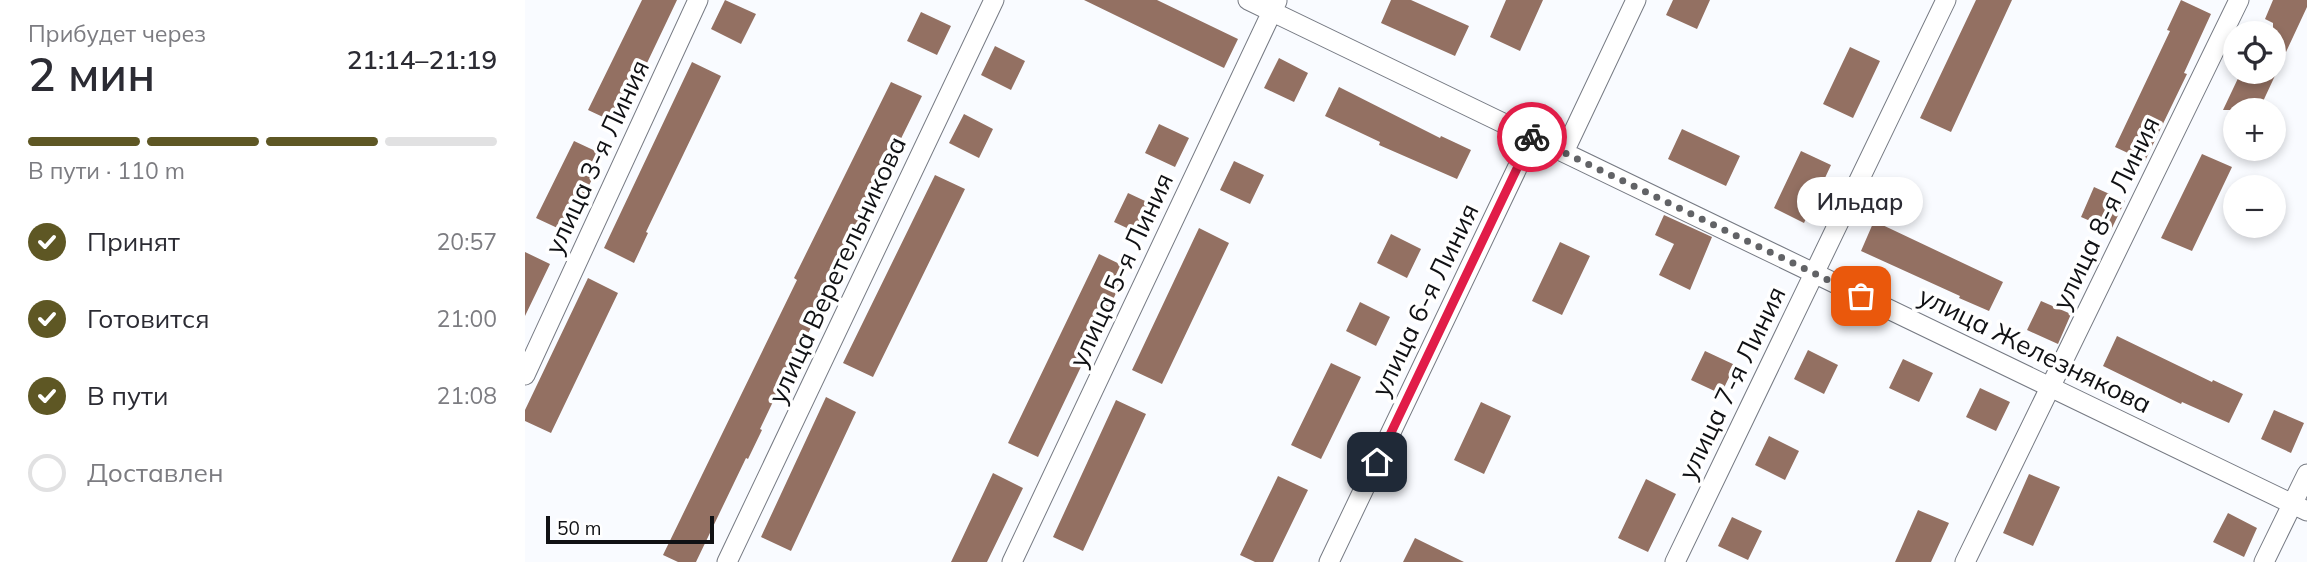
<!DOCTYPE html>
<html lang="ru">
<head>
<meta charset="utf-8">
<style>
	body { margin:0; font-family:Mulish,sans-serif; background:#f7f7f7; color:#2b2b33; height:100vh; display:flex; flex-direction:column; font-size:26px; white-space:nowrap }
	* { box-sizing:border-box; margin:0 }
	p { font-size:23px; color:#7c7c81 }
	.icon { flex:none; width:38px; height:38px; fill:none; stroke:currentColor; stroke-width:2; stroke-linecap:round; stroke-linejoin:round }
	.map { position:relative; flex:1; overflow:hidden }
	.side { display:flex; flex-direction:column; background:#fff; width:525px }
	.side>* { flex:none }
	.controls { position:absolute; left:1698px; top:21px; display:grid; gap:14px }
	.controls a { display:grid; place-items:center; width:63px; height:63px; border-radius:50%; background:#fff; box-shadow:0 4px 10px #0003; font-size:35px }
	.scale { position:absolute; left:21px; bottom:18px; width:168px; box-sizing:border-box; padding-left:7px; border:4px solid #101114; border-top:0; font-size:19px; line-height:24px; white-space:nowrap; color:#101114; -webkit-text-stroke:5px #fff; paint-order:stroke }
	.pin { position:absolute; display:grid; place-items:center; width:60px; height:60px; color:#fff; margin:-30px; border-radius:14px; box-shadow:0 4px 10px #0006 }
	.courier { position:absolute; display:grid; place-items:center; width:70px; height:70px; margin:-35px; border:5px solid #e11d48; border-radius:50%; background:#fff; color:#222; box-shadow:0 2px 9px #0007 }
	.bubble { position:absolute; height:49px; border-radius:24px; background:#fff; box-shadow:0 4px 10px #0003; font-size:23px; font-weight:600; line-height:49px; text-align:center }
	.summary em { font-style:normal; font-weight:600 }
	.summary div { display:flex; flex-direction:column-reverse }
	.summary { display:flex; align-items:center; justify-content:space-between; height:119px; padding:0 28px }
	h1 { font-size:46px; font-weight:600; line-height:52px }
	.bar { display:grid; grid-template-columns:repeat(4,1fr); gap:10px 7px; align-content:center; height:84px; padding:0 28px }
	.bar i { height:9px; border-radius:5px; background:#e1e1e2 }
	.bar .current { background:#5e5724 }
	.bar p { grid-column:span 4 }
	ol { padding:0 28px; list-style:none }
	li { display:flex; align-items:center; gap:21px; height:77px }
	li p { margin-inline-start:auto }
	li .icon { padding:7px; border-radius:50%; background:#5e5724; color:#fff; stroke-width:4 }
	li:last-child { color:#7c7c81 }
	li i { width:38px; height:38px; border:4px solid #e1e1e2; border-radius:50% }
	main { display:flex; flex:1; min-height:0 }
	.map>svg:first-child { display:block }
	.building { fill:#937062 }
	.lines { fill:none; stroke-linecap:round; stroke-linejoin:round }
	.street-casing { stroke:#767a83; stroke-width:21 }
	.street { stroke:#fff; stroke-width:19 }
	.done { stroke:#626366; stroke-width:7; stroke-dasharray:0 12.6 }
	.route { stroke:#e11d48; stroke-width:9 }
	.labels { text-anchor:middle; stroke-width:7; stroke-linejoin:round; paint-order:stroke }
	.street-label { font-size:26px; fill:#101114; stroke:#fff }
</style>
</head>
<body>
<main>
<section class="side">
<div class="summary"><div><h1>2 мин</h1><p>Прибудет через</p></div><em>21:14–21:19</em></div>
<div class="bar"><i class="current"></i><i class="current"></i><i class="current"></i><i></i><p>В пути · 110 m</p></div>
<ol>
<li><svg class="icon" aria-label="check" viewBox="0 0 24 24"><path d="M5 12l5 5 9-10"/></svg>Принят<p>20:57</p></li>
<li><svg class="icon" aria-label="check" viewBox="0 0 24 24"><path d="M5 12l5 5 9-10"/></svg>Готовится<p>21:00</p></li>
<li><svg class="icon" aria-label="check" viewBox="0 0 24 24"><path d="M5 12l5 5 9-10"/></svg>В пути<p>21:08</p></li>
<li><i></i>Доставлен</li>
</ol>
</section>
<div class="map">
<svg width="1782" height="562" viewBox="0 0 1782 562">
	<rect width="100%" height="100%" fill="#f9fbff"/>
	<!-- building -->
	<path class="building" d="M117,0H152L93,124L63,110Z
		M200,0L231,14L216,44L186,29Z
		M559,0H632L713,39L699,68Z
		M866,0H886L944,26L930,56L856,23Z
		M981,0H1018L995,51L965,37Z
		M1148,0H1185L1172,29L1141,15Z
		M1451,0H1487L1426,132L1395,118Z
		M1656,0L1686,14L1659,73L1662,74L1620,161L1590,147L1645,31L1642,30Z
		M1748,0H1782V7L1734,110H1698L1716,72H1748V23L1740,19Z
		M396,12L426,26L412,55L382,41Z
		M470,46L500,61L486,90L456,75Z
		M1325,47L1355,61L1328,118L1298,104Z
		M754,58L783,73L769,102L739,88Z
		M167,62L196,76L121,232L123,233L109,263L79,248Z
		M366,82L397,96L328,236H326L288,316L291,317L277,346L275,345L235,429L237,430L223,459L221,458L171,562H153L138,555L272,280L269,278Z
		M814,87L915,138L916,136L946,150L932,179L854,145L855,142L800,116Z
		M439,114L468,129L454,158L424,143Z
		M634,124L664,138L650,167L620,153Z
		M1157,129L1215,156L1201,186L1143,159Z
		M49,141L79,155L41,232L11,218Z
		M1276,151L1306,165L1279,223L1249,208Z
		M1677,154L1707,167L1667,251L1636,238Z
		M709,161L739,175L725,204L695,190Z
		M410,175L440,189L348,377L318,363Z
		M1569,187L1600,201L1586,230L1556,217Z
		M603,193L633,207L619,236L589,222Z
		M1139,215L1187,237L1165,290L1134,275L1149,244L1130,235Z
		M1349,221L1478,282L1464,311L1434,298L1435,296L1336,251Z
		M674,228L704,243L637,384L607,370Z
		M866,234L896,249L882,278L852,263Z
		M1035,242L1065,256L1037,315L1007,301Z
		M0,252L25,264L0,316Z
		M574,254L603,268L513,457L483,443Z
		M63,278L93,293L26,433L0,421V410Z
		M1516,301L1546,314L1533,344L1502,330Z
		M835,302L865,317L851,346L821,331Z
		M1592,336L1687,382L1688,380L1718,394L1704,423L1657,402L1656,404L1578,366Z
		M1283,350L1313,365L1299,394L1269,379Z
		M1180,351L1210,365L1196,394L1166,380Z
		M1378,359L1408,373L1394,402L1364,388Z
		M806,363L836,377L796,459L766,445Z
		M1455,388L1485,402L1471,431L1441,417Z
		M301,397L331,412L266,551L236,537Z
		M591,400L621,414L558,551L528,537Z
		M956,402L986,416L959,474L929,460Z
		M1749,410L1779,423L1766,453L1736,439Z
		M1244,436L1274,451L1260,480L1230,465Z
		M468,473L498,488L462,562H426Z
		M1504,474L1535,487L1508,546L1478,533Z
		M753,476L783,490L748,562H730L715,555Z
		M1121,479L1151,494L1123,552L1093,538Z
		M1393,510L1424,523L1406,562H1370Z
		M1703,513L1732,528L1719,557L1688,542Z
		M1207,517L1237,531L1223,560L1193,546Z
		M890,538L939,562H878Z"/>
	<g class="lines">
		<defs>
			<path id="street" d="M723,0L1782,511
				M1039,152L1111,0
				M0,375L173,0
				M202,562L469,0
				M487,562L752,1
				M804,562L1007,137
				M1150,562L1421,0
				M1440,562L1714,0
				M1739,562L1782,474"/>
		</defs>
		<!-- street casing -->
		<use href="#street" class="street-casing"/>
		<!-- street -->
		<use href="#street" class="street"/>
	</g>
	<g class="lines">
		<!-- done -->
		<path class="done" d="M1007,137L1336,296"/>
		<!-- route -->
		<path class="route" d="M852,462L1007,137"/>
	</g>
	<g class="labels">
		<!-- street labels -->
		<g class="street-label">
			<text transform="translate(72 157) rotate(-65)" y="9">улица 3-я Линия</text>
			<text transform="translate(1581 213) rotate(-64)" y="9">улица 8-я Линия</text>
			<text transform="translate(312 270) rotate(-65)" y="9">улица Веретельникова</text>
			<text transform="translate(596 270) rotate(-65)" y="9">улица 5-я Линия</text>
			<text transform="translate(900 300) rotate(-64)" y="9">улица 6-я Линия</text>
			<text transform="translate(1510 350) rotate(26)" y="9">улица Железнякова</text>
			<text transform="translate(1207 383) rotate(-64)" y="9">улица 7-я Линия</text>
		</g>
	</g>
</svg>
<div class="controls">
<a><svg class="icon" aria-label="locate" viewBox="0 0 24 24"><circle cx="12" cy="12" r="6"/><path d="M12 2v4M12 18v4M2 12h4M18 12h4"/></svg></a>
<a>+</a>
<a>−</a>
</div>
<div class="scale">50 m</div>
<div class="pin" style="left:1336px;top:296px;background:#ea580c"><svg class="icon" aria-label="bag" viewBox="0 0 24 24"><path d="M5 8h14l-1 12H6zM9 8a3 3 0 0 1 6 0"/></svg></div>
<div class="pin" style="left:852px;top:462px;background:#1f2937"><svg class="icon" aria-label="home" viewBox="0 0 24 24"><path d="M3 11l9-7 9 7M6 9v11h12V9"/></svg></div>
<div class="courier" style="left:1007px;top:137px"><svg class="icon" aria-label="bike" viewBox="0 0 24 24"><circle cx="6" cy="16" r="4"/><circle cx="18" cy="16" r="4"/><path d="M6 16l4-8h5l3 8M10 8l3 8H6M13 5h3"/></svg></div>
<div class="bubble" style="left:1272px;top:177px;width:126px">Ильдар</div>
</div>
</main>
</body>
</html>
